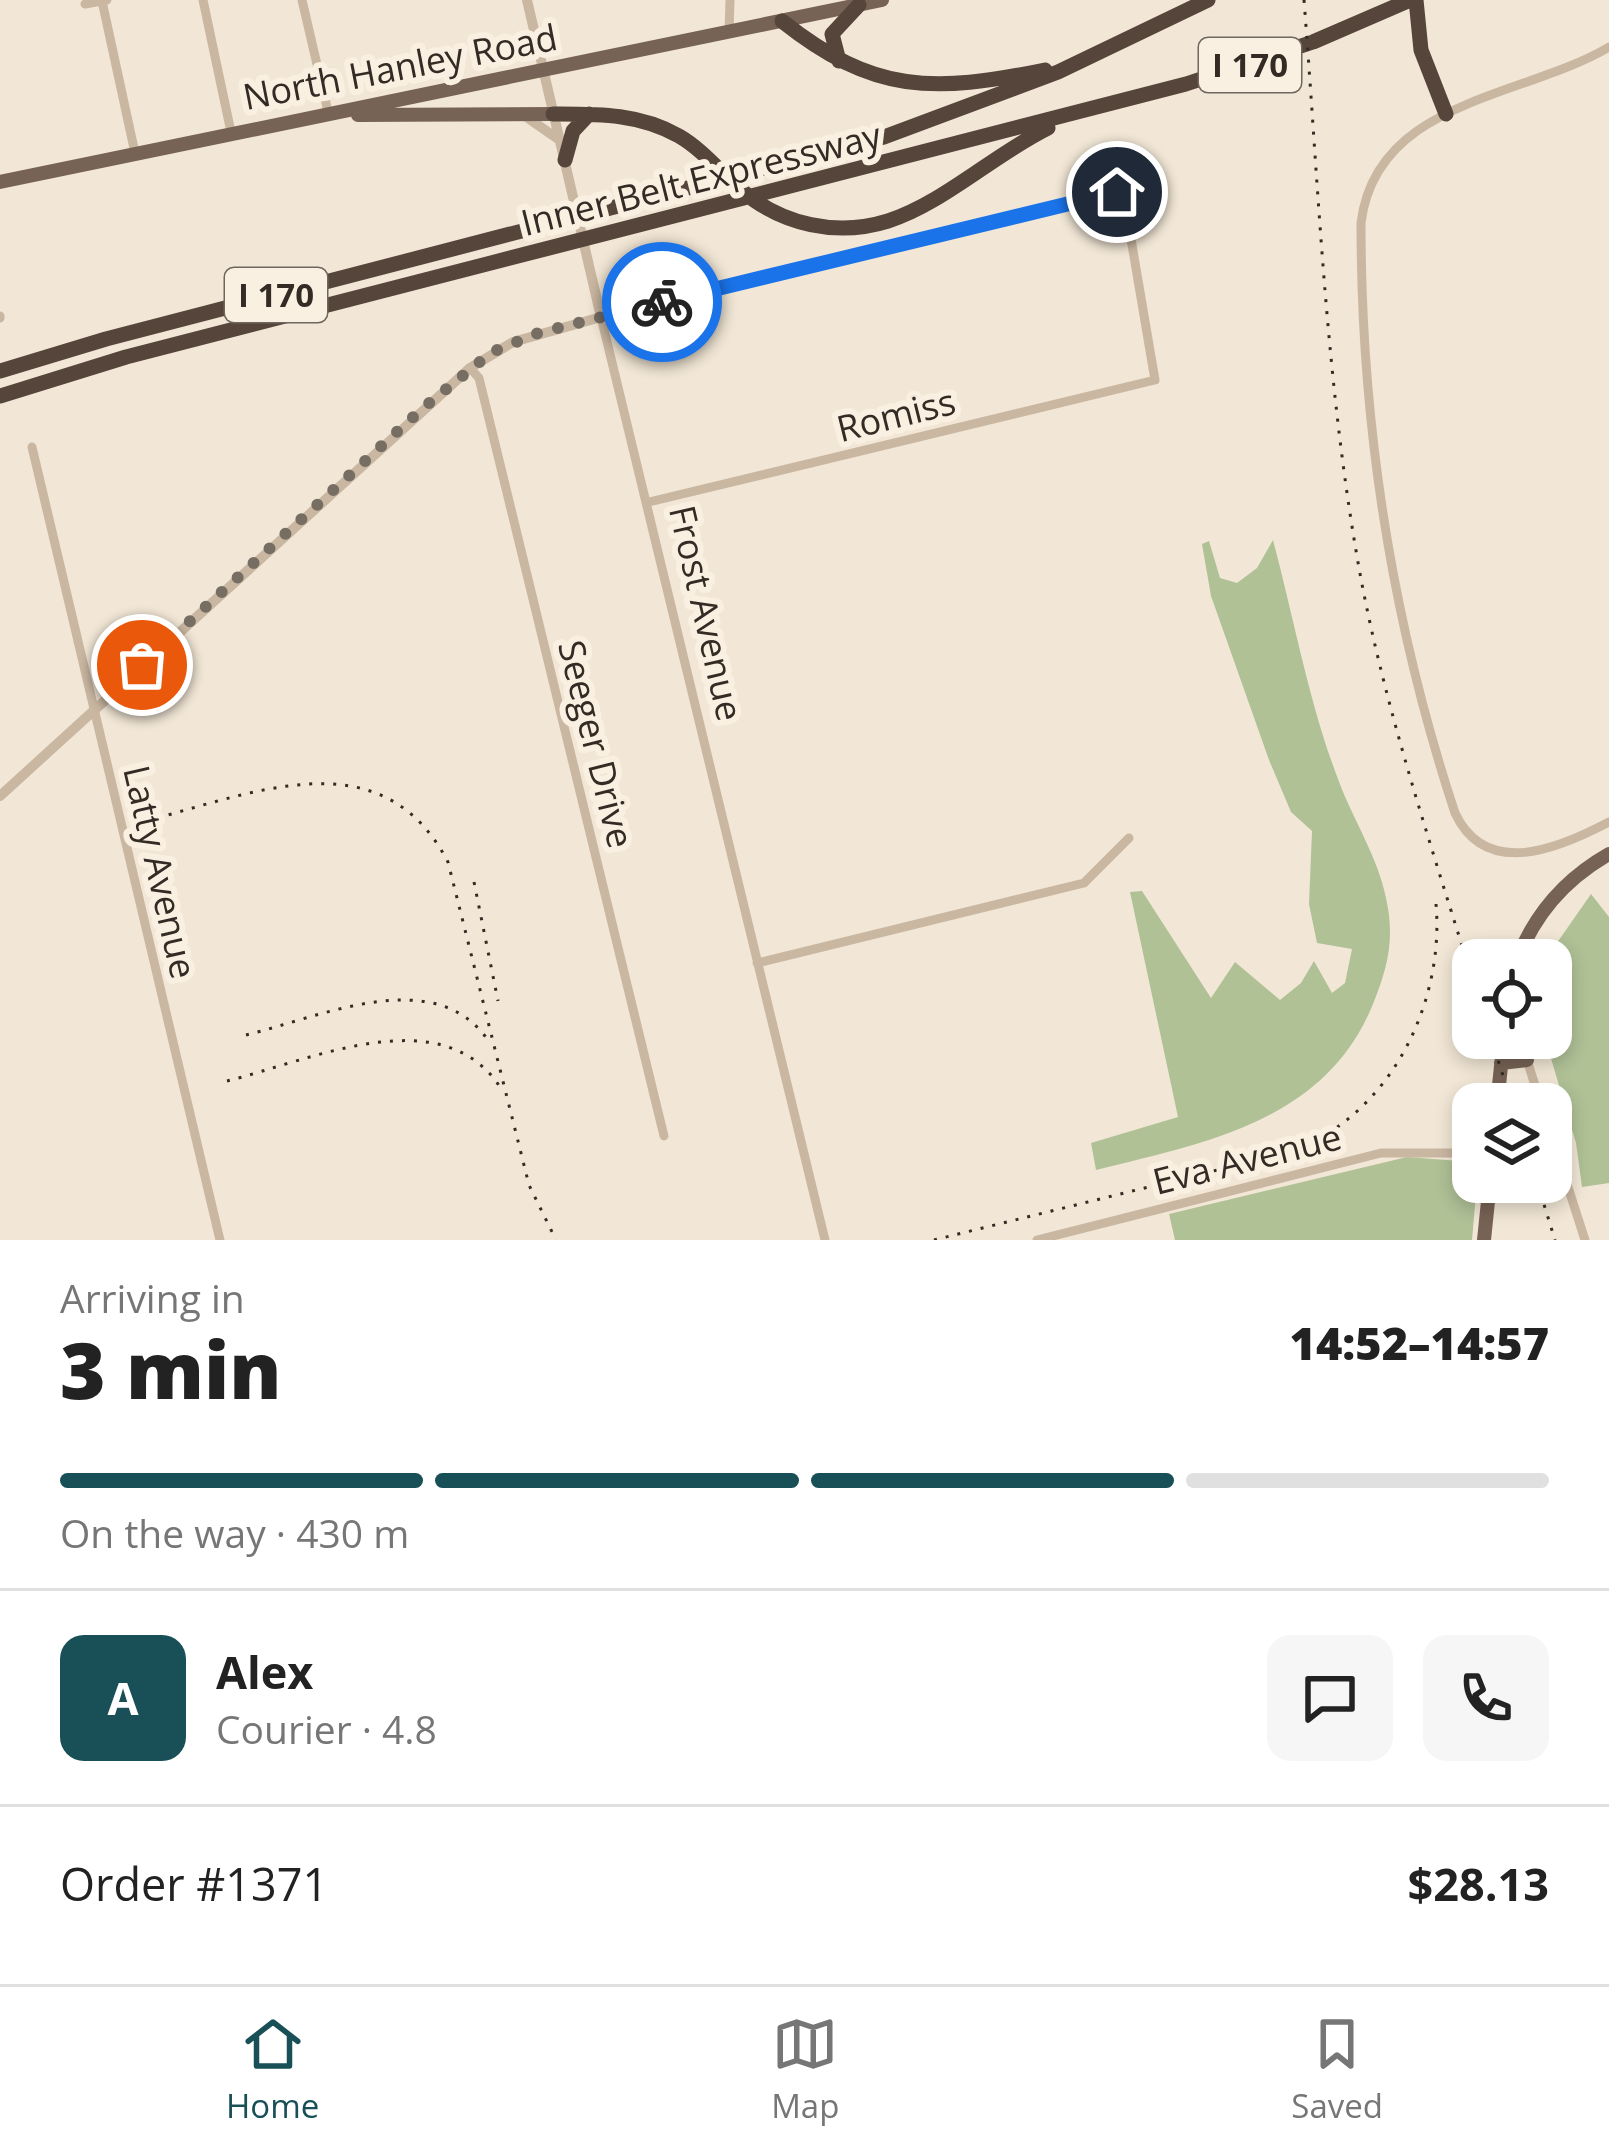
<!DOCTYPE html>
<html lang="en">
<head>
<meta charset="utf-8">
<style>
	body { margin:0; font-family:"Open Sans",sans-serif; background:#f6f6f6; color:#222; height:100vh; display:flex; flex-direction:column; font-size:45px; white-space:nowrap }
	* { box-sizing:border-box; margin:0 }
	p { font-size:39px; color:#767676 }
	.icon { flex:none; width:66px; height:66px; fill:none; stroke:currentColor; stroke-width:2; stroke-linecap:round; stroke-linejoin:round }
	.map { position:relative; height:1240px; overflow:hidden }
	.panel { display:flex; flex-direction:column; background:#fff; flex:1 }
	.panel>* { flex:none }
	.tools { position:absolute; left:1452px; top:939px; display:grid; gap:24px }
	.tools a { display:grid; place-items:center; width:120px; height:120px; border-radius:24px; background:#fff; box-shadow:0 6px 18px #0003; font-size:60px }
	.pin { position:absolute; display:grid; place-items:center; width:102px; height:102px; color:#fff; margin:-51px; border:6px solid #fff; border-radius:50%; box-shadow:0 3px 12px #0007 }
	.courier { position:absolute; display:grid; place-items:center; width:120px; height:120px; margin:-60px; border:9px solid #1a73e8; border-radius:50%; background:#fff; color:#222; box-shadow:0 3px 15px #0007 }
	.overview em { font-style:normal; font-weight:800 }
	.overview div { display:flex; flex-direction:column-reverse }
	.overview { display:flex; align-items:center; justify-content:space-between; height:204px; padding:0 60px }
	h1 { font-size:78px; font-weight:800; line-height:90px }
	.bar { display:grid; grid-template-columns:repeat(4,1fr); gap:18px 12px; align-content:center; height:144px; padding:0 60px }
	.bar i { height:15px; border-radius:9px; background:#e0e0e0 }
	.bar .current { background:#194f57 }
	.bar p { grid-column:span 4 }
	.line { display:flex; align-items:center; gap:30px; padding:0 60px; border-top:3px solid #e0e0e0 }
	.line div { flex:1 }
	.round { display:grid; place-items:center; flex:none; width:126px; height:126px; border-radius:24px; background:#f6f6f6 }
	.menu { display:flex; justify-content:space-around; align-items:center; height:168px; border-top:3px solid #e0e0e0; background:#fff; font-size:33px; color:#767676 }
	.menu a { display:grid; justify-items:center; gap:6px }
	.menu .current { color:#194f57 }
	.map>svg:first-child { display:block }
	.green { fill:#b0c196 }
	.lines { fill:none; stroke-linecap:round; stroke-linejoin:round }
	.minor { stroke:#cab7a2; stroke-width:9 }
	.tertiary { stroke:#cab7a2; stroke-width:10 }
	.primary { stroke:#776355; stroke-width:14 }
	.motorway { stroke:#55453b; stroke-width:15 }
	.rail { stroke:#342b25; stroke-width:3; stroke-dasharray:3 9; stroke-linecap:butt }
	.done { stroke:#766d63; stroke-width:12; stroke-dasharray:0 21.6 }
	.route { stroke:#1a73e8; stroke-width:15 }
	.labels { text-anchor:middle; stroke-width:12; stroke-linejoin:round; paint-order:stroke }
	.shield { fill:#faf0e2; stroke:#6f665e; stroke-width:3 }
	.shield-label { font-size:33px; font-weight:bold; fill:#342b25 }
	.street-label { font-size:36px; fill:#342b25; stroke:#faf0e2 }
</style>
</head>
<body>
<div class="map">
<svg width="1609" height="1240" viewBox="0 0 1609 1240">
	<rect width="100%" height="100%" fill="#f2e7d6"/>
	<!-- green -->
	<path class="green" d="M1273,540C1294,619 1309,703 1338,779C1352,818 1378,857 1386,898C1395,938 1388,967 1373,1004C1326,1121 1205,1143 1096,1170L1091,1143L1178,1117L1130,892L1142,891L1211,998L1235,962L1280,1000L1301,983L1314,961L1332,993L1345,983L1352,949L1317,943L1309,904L1312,831L1291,812L1269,760L1211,596L1202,544L1209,541L1220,578L1237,583L1257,568Z
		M1591,894L1609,917V1183L1582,1187L1576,1143L1545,1038H1551V960H1545Z
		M1407,1157L1473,1162L1477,1182L1472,1240H1175L1169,1214Z"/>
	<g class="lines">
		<!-- minor -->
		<path class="minor" d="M203,0L231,132
			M302,0L329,116
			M102,1L135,153
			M85,4L107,0
			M729,32L730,0
			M1609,47C1523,98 1376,100 1361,223C1361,426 1391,619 1455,813C1486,879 1558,849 1609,822
			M0,316V318
			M470,368L479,378L664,1136
			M32,447L220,1240
			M649,502L1155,380L1123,192L601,317L825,1240
			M757,963L1084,883L1129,838
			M1520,1038L1541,1104
			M1551,1134L1585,1240
			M1037,1240L1381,1153H1473"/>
		<!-- tertiary -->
		<path class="tertiary" d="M525,116L558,139
			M0,796L470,368L513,342L601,317L527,0"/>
		<!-- primary -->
		<path class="primary" d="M358,115L553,114
			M0,182L882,0
			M1517,960C1535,913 1565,879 1609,854
			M1501,1063L1527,1060
			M1497,1104L1504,1038
			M1484,1240L1490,1182"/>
		<!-- motorway -->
		<path class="motorway" d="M1416,0L1421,50L1446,114
			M782,21C874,94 933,93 1045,70
			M839,61L832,34L859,5
			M553,114C597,114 639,113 679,136C703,150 720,172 741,190C782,225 837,237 888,221C942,204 995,154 1048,128
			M565,160L573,131L589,114
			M0,371L106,339L884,137L1058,72L1208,0
			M0,396L126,357L1186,84L1313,42L1410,0"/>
		<!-- rail -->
		<path class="rail" d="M1304,0C1319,192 1326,389 1361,579C1387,716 1432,848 1473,981
			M134,824C245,797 380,732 448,862L529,1185L556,1240
			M474,882L498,1001
			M246,1035C321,1017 437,962 490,1043
			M1491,1038L1512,1104
			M227,1081C312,1060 444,997 502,1090
			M1537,1182L1555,1240
			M934,1240L1282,1154C1386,1123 1445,1007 1436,904"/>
	</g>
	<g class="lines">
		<!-- done -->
		<path class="done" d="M142,665L423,408L492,352L538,333L662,302"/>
		<!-- route -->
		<path class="route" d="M662,302L1117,192"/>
	</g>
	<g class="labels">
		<!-- shield labels -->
		<g class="shield">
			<rect x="1199" y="38" width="102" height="54" rx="9"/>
			<rect x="225" y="268" width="102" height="54" rx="9"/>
		</g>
		<g class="shield-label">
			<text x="1250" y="77">I 170</text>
			<text x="276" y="307">I 170</text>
		</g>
		<!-- street labels -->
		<g class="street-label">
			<text transform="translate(400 67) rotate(-11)" y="13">North Hanley Road</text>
			<text transform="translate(701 179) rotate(-14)" y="13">Inner Belt Expressway</text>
			<text transform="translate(896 415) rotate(-14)" y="13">Romiss</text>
			<text transform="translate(706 613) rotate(77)" y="13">Frost Avenue</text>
			<text transform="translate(596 744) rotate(76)" y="13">Seeger Drive</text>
			<text transform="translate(160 872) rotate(77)" y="13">Latty Avenue</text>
			<text transform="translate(1247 1159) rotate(-14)" y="13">Eva Avenue</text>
		</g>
	</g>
</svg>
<div class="tools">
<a><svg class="icon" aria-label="locate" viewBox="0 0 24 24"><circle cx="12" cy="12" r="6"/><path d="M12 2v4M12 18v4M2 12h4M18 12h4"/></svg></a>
<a><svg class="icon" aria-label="layers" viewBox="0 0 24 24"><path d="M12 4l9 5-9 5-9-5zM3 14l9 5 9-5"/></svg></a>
</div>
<div class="pin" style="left:142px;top:665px;background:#ea580c"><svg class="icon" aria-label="bag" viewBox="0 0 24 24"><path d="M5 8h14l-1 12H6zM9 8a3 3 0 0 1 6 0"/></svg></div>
<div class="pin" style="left:1117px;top:192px;background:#1f2937"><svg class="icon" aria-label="home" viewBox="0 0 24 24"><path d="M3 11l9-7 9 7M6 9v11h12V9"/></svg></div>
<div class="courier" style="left:662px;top:302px"><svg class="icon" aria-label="bike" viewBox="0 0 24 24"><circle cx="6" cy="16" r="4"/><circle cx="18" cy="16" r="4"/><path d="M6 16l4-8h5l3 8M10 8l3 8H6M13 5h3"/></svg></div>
</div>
<section class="panel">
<div class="overview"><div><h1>3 min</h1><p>Arriving in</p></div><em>14:52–14:57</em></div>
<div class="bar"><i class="current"></i><i class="current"></i><i class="current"></i><i></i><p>On the way · 430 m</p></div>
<div class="line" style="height:216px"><b class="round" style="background:#194f57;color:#fff">A</b><div><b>Alex</b><p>Courier · 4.8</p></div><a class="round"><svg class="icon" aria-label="chat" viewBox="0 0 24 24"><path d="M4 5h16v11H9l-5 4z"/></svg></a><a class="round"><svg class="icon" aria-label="phone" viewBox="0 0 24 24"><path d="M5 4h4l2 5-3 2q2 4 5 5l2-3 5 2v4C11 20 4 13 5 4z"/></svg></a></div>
<div class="line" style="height:156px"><div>Order #1371</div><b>$28.13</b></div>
</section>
<nav class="menu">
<a class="current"><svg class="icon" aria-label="home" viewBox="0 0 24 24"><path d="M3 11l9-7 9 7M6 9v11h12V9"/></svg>Home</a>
<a><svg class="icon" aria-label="map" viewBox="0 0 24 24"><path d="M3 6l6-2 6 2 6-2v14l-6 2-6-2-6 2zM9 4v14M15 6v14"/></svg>Map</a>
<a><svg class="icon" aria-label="saved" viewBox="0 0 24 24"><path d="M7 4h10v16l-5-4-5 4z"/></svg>Saved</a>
</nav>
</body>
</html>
